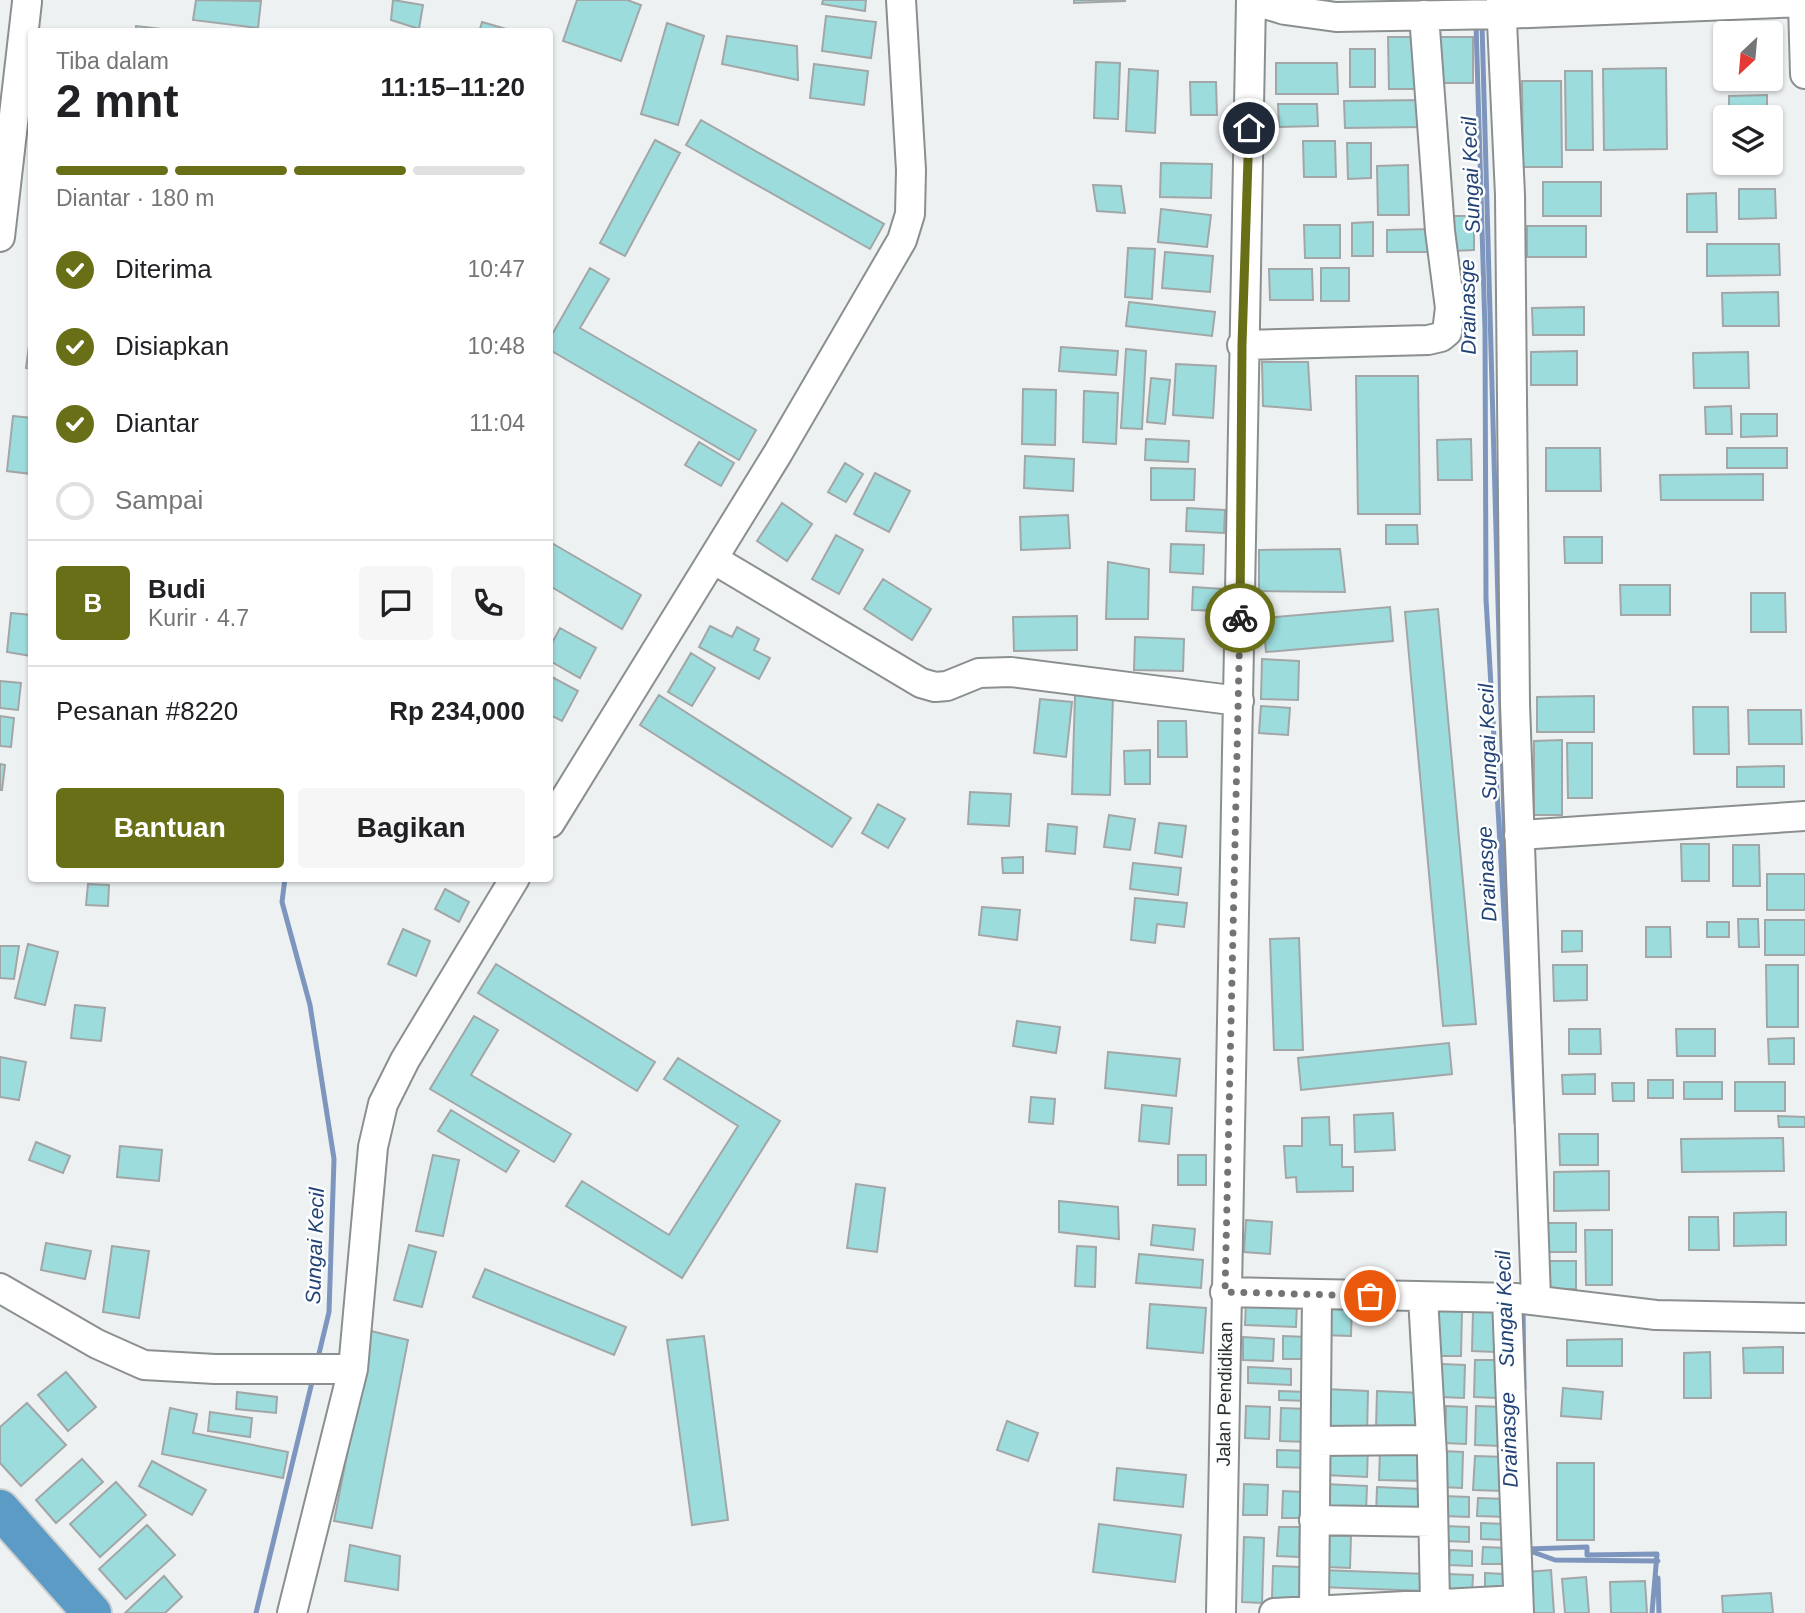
<!DOCTYPE html>
<html lang="id">
<head>
<meta charset="utf-8">
<style>
	body { margin:0; font-family:Arial,sans-serif; background:#f6f6f6; color:#202124; height:100vh; display:flex; flex-direction:column; font-size:26px; white-space:nowrap }
	* { box-sizing:border-box; margin:0 }
	p { font-size:23px; color:#757577 }
	.icon { flex:none; width:38px; height:38px; fill:none; stroke:currentColor; stroke-width:2; stroke-linecap:round; stroke-linejoin:round }
	.map { position:relative; flex:1; overflow:hidden }
	.sheet { position:absolute; left:28px; top:28px; width:525px; height:854px; display:flex; flex-direction:column; background:#fff; border-radius:7px; box-shadow:0 2px 5px #0004 }
	.sheet>* { flex:none }
	.needle { width:46px; rotate:206deg }
	.tools { position:absolute; left:1713px; top:21px; display:grid; gap:14px }
	.tools a { display:grid; place-items:center; width:70px; height:70px; border-radius:7px; background:#fff; box-shadow:0 2px 5px #0004; font-size:35px }
	.pin { position:absolute; display:grid; place-items:center; width:60px; height:60px; color:#fff; margin:-30px; border:4px solid #fff; border-radius:50%; box-shadow:0 2px 7px #0007 }
	.courier { position:absolute; display:grid; place-items:center; width:70px; height:70px; margin:-35px; border:5px solid #686f16; border-radius:50%; background:#fff; color:#222; box-shadow:0 2px 9px #0007 }
	.overview em { font-style:normal; font-weight:700 }
	.overview div { display:flex; flex-direction:column-reverse }
	.overview { display:flex; align-items:center; justify-content:space-between; height:119px; padding:0 28px }
	h1 { font-size:46px; font-weight:700; line-height:52px }
	.bar { display:grid; grid-template-columns:repeat(4,1fr); gap:10px 7px; align-content:center; height:84px; padding:0 28px }
	.bar i { height:9px; border-radius:5px; background:#e0e0e0 }
	.bar .on { background:#686f16 }
	.bar p { grid-column:span 4 }
	.line { display:flex; align-items:center; gap:18px; padding:0 28px; border-top:2px solid #e0e0e0 }
	.line div { flex:1 }
	.round { display:grid; place-items:center; flex:none; width:74px; height:74px; border-radius:7px; background:#f6f6f6 }
	ol { padding:0 28px; list-style:none }
	li { display:flex; align-items:center; gap:21px; height:77px }
	li p { margin-inline-start:auto }
	li .icon { padding:7px; border-radius:50%; background:#686f16; color:#fff; stroke-width:4 }
	li:last-child { color:#757577 }
	li i { width:38px; height:38px; border:4px solid #e0e0e0; border-radius:50% }
	.action { display:flex; gap:14px; margin-top:auto; padding:14px 28px }
	.action a { flex:1; height:80px; border-radius:7px; background:#686f16; color:#fff; font-size:28px; font-weight:700; line-height:80px; text-align:center }
	.action a+a { background:#f6f6f6; color:#202124 }
	.map>svg:first-child { display:block }
	.lines { fill:none; stroke-linecap:round; stroke-linejoin:round }
	.stream { stroke:#7e96bd; stroke-width:5 }
	.building { fill:#9ddcdd; stroke:#a2a6a6; stroke-width:2 }
	.minor-casing { stroke:#8b8f90; stroke-width:32 }
	.highway-casing { stroke:#cdcece; stroke-width:42 }
	.minor { stroke:#fff; stroke-width:28 }
	.highway { stroke:#5b9bc5; stroke-width:38 }
	.done { stroke:#727475; stroke-width:7; stroke-dasharray:0 12.6 }
	.route { stroke:#686f16; stroke-width:9 }
	.labels { text-anchor:middle; stroke-width:5; stroke-linejoin:round; paint-order:stroke }
	.street-label { font-size:19px; fill:#2f3131; stroke:#fcfeff }
	.water-label { font-size:21px; font-style:italic; fill:#244375; stroke:#fcfeff }
</style>
</head>
<body>
<div class="map">
<svg width="1805" height="1613" viewBox="0 0 1805 1613">
	<rect width="100%" height="100%" fill="#edf1f2"/>
	<g class="lines">
		<!-- stream -->
		<path class="stream" d="M1476,24L1485,330L1486,599L1516,1123
			M1482,24L1507,927
			M285,878L282,902L310,1005L334,1159L329,1312L317,1362
			M1523,1307L1524,1389
			M1528,1549L1587,1547V1555L1657,1554L1652,1613
			M1530,1551L1555,1560L1658,1561
			M1658,1578L1659,1613
			M256,1613L313,1378"/>
	</g>
	<!-- building -->
	<path class="building" d="M196,0L261,1L258,28L193,20Z
		M393,0L423,5L419,29L391,20Z
		M577,0H627L641,5L621,61L563,41Z
		M823,0H866L865,11L822,4Z
		M1074,0H1125V1L1074,3Z
		M826,16L876,22L871,58L822,51Z
		M482,22L510,30V32H479Z
		M667,23L704,36L678,125L641,114Z
		M136,26L162,29L161,32H136Z
		M727,36L797,46L798,80L722,64Z
		M1388,37H1420L1421,89H1389Z
		M1434,37H1473V83H1435Z
		M1350,49H1375V87H1350Z
		M1096,62L1120,63L1118,119L1094,118Z
		M1276,63H1337L1338,94H1276Z
		M814,64L868,71L864,105L810,98Z
		M1666,68L1667,149L1604,150L1603,69Z
		M1129,69L1158,71L1155,133L1126,131Z
		M1565,71H1592L1593,150H1566Z
		M1522,81H1561L1562,167H1523Z
		M1190,82H1216L1217,115H1191Z
		M1767,95V117H1729V96Z
		M1423,100L1424,127L1345,128L1344,101Z
		M1278,104H1317L1318,126L1279,127Z
		M701,120L884,224L870,249L686,145Z
		M655,140L680,153L625,256L600,243Z
		M1303,141H1335L1336,177H1304Z
		M1347,143H1371V178L1348,179Z
		M1161,163L1212,164L1211,198L1160,197Z
		M1408,165L1409,215H1378L1377,166Z
		M1543,182H1601V216H1543Z
		M1093,185L1121,186L1125,213L1097,211Z
		M1739,189H1775L1776,218L1739,219Z
		M1716,193L1717,232H1687V194Z
		M1161,209L1211,215L1207,247L1158,242Z
		M1450,216H1474V250L1451,251Z
		M1373,222V256H1352V223Z
		M1304,225H1340V258H1305Z
		M1527,226H1586V257H1527Z
		M1433,229V252H1387V230Z
		M1707,244H1779L1780,275L1707,276Z
		M1128,248L1155,249L1152,299L1125,297Z
		M1165,252L1213,256L1210,292L1162,288Z
		M590,268L609,279L580,328L756,430L739,460L550,350V338Z
		M1321,268H1349V301H1321Z
		M1269,269H1312L1313,300H1270Z
		M1778,292L1779,326H1723L1722,293Z
		M1129,302L1215,312L1212,336L1126,326Z
		M1584,307V335H1533L1532,308Z
		M32,325V369L26,368Z
		M1061,347L1118,351L1116,375L1059,371Z
		M1126,349L1146,351L1142,429L1121,428Z
		M1577,351V385H1531V352Z
		M1748,352L1749,388H1694L1693,353Z
		M1262,362H1308L1311,410L1263,406Z
		M1176,364L1216,366L1213,418L1173,415Z
		M1356,376H1418L1420,514H1358Z
		M1151,378L1170,380L1165,424L1147,422Z
		M1023,389L1056,390L1055,445L1022,444Z
		M1084,391L1118,393L1116,444L1083,442Z
		M1731,406L1732,434H1706L1705,407Z
		M1741,414H1777V436L1741,437Z
		M13,416L32,418V474L7,471Z
		M1146,439L1189,441L1188,462L1145,460Z
		M1471,439L1472,480H1438L1437,440Z
		M699,442L734,463L721,486L685,465Z
		M1546,448H1600L1601,491H1546Z
		M1727,448H1787V468H1727Z
		M1025,456L1074,459L1073,491L1024,488Z
		M845,463L863,474L846,502L828,492Z
		M1151,468L1195,469L1194,500H1151Z
		M875,473L910,491L889,532L854,514Z
		M1763,474V500H1661L1660,475Z
		M782,503L812,524L787,561L757,541Z
		M1187,508L1225,510L1224,533L1186,531Z
		M1068,515L1070,548L1021,550L1020,517Z
		M1386,525H1417L1418,544H1386Z
		M836,535L863,550L839,594L812,579Z
		M1564,537H1602V563H1565Z
		M550,542L641,595L622,629L550,586Z
		M1171,544L1204,545L1203,574L1170,572Z
		M1340,549L1345,592L1259,591V550Z
		M1108,562L1149,569L1148,619H1106Z
		M883,579L931,609L912,640L864,609Z
		M1620,585H1670V615H1621Z
		M1193,587L1223,589L1222,611L1192,610Z
		M1751,593H1785L1786,632H1751Z
		M1390,607L1393,641L1266,652L1263,618Z
		M1438,609L1476,1024L1443,1026L1405,612Z
		M11,613L32,615L31,656L7,652Z
		M1077,616V650L1014,651L1013,617Z
		M710,626L732,637L737,627L759,639L754,650L770,658L759,679L699,647Z
		M560,628L596,648L580,678L550,661V647Z
		M1135,637L1184,639L1183,671L1134,670Z
		M691,653L715,668L692,706L668,692Z
		M1262,659L1299,661L1298,700L1261,699Z
		M550,676L578,691L562,721L550,715Z
		M0,681L21,683L18,710L0,708Z
		M659,695L851,818L832,847L640,725Z
		M1075,695L1113,696L1110,795L1072,794Z
		M1594,696V732H1537V697Z
		M1040,699L1072,702L1066,757L1034,753Z
		M1261,706L1290,708L1288,735L1259,733Z
		M1693,707H1728L1729,754H1694Z
		M1748,710H1801L1802,744H1749Z
		M0,716L14,718L11,747L0,746Z
		M1158,721H1186L1187,757H1158Z
		M1562,740V815H1534V741Z
		M1567,743H1592V798H1568Z
		M1150,750V784H1125L1124,751Z
		M0,764L5,765L2,790H0Z
		M1784,766V787H1737V767Z
		M970,792L1011,794L1009,826L968,824Z
		M878,804L905,819L888,848L862,833Z
		M1109,815L1135,819L1130,850L1104,847Z
		M1159,823L1186,826L1182,857L1155,853Z
		M1048,824L1077,827L1075,854L1046,851Z
		M1681,844H1709V881H1682Z
		M1733,845H1759L1760,886H1733Z
		M1023,857V873H1003L1002,858Z
		M1133,863L1181,868L1178,895L1130,889Z
		M1767,874H1805V910H1767Z
		M88,884L109,885L108,906L86,905Z
		M445,889L469,902L459,922L435,909Z
		M1135,898L1187,903L1184,927L1157,924L1155,943L1131,940Z
		M982,907L1020,910L1017,940L979,935Z
		M1738,919H1758L1759,947H1739Z
		M1765,920H1805V955H1765Z
		M1707,922H1729V937H1707Z
		M1646,927H1670L1671,957H1646Z
		M403,929L430,941L416,976L388,964Z
		M1562,931H1582V951L1562,952Z
		M1299,938L1303,1050H1274L1270,939Z
		M28,944L58,952L45,1005L15,998Z
		M0,946H19L14,979L0,978Z
		M496,964L655,1062L637,1091L478,993Z
		M1553,965H1587V1000L1554,1001Z
		M1766,965H1798V1027H1767Z
		M75,1005L105,1008L101,1041L71,1038Z
		M474,1016L498,1030L471,1075L571,1134L554,1162L430,1089Z
		M1017,1021L1060,1027L1056,1053L1013,1046Z
		M1569,1029H1600L1601,1054H1569Z
		M1676,1029H1715V1056H1677Z
		M1794,1038V1064H1769L1768,1039Z
		M1449,1043L1452,1074L1301,1090L1298,1058Z
		M1108,1052L1180,1059L1176,1096L1105,1088Z
		M0,1057L26,1062L19,1100L0,1097Z
		M678,1058L780,1121L682,1278L566,1206L582,1181L669,1235L738,1126L664,1079Z
		M1595,1074V1094H1563L1562,1075Z
		M1648,1080H1673V1098H1648Z
		M1684,1082H1722V1099H1684Z
		M1735,1082H1785V1111H1735Z
		M1612,1083H1634V1101H1613Z
		M1031,1097L1055,1099L1053,1124L1029,1122Z
		M1142,1105L1172,1108L1169,1144L1139,1141Z
		M451,1110L519,1151L506,1172L438,1131Z
		M1393,1113L1395,1150L1355,1152L1354,1115Z
		M1778,1116L1805,1117V1127H1779Z
		M1329,1117L1330,1145H1342V1167H1353V1191L1297,1192L1296,1177L1286,1178L1284,1146H1302V1118Z
		M1559,1134H1598V1165H1560Z
		M1783,1138L1784,1171L1682,1172L1681,1139Z
		M36,1142L70,1156L63,1173L29,1160Z
		M120,1146L162,1150L159,1181L117,1177Z
		M433,1155L459,1160L443,1236L416,1231Z
		M1178,1155H1206V1185H1178Z
		M1609,1171V1210L1554,1211V1172Z
		M856,1184L885,1188L877,1252L847,1248Z
		M1059,1201L1118,1207L1119,1239L1059,1232Z
		M1786,1212V1245L1734,1246V1213Z
		M1689,1217H1718L1719,1250H1689Z
		M1246,1220L1272,1222L1270,1254L1244,1252Z
		M1545,1223H1576V1252H1545Z
		M1153,1225L1195,1229L1193,1250L1151,1245Z
		M1585,1230H1612V1285H1586Z
		M46,1243L91,1251L85,1279L41,1270Z
		M409,1245L436,1252L422,1307L394,1300Z
		M112,1246L149,1251L139,1318L103,1312Z
		M1077,1246L1096,1247L1095,1287L1075,1286Z
		M1139,1254L1203,1260L1201,1288L1136,1283Z
		M1548,1261H1576V1289H1548Z
		M485,1269L626,1327L614,1355L473,1297Z
		M1246,1301L1297,1303L1296,1327L1245,1325Z
		M1150,1304L1206,1308L1203,1353L1147,1348Z
		M1324,1304L1352,1305L1351,1336L1323,1335Z
		M1435,1309L1462,1310L1461,1356H1433Z
		M1473,1311L1497,1312L1495,1352L1472,1351Z
		M371,1331L408,1340L372,1528L334,1521Z
		M704,1336L728,1520L692,1525L667,1340Z
		M1283,1336L1307,1337L1306,1359H1283Z
		M1243,1337L1274,1339L1273,1361L1243,1360Z
		M1622,1339V1366H1567V1340Z
		M1783,1347V1373H1744L1743,1348Z
		M1710,1352L1711,1398H1684V1353Z
		M1475,1360H1499L1498,1398L1474,1397Z
		M1442,1364L1465,1365L1464,1398L1441,1397Z
		M1248,1367L1291,1369V1385L1248,1383Z
		M66,1372L96,1407L68,1431L38,1395Z
		M1563,1388L1603,1392L1601,1419L1561,1416Z
		M1325,1389L1368,1391L1367,1434L1323,1433Z
		M1279,1391L1308,1392L1307,1401L1279,1400Z
		M1377,1391L1422,1393L1420,1430L1376,1429Z
		M237,1392L277,1397L276,1413L236,1409Z
		M27,1403L66,1445L21,1486L0,1463V1427Z
		M1246,1406L1270,1407L1269,1439L1245,1438Z
		M1446,1406L1467,1407L1466,1444L1445,1443Z
		M1476,1406L1503,1407L1502,1446L1475,1445Z
		M170,1408L197,1414L193,1433L288,1452L283,1478L162,1454Z
		M1281,1408L1308,1409L1307,1442L1280,1441Z
		M210,1412L252,1418L250,1437L208,1431Z
		M1007,1421L1038,1433L1028,1461L997,1450Z
		M1325,1446L1368,1447L1367,1477L1324,1475Z
		M1380,1449L1423,1450V1481L1379,1480Z
		M1277,1450L1310,1451L1309,1468L1277,1467Z
		M1442,1451L1463,1452L1462,1488L1441,1487Z
		M1475,1456L1505,1457L1504,1491L1473,1490Z
		M82,1459L103,1482L56,1523L36,1500Z
		M152,1461L206,1490L192,1515L139,1486Z
		M1557,1463H1594V1540H1557Z
		M1117,1468L1186,1475L1183,1507L1114,1500Z
		M116,1482L146,1515L100,1557L70,1524Z
		M1244,1484L1268,1485L1267,1515H1243Z
		M1323,1484L1367,1486L1366,1511L1322,1510Z
		M1377,1487L1421,1489L1420,1517L1376,1515Z
		M1283,1491L1304,1492L1303,1518H1282Z
		M1443,1496L1469,1497V1517L1443,1516Z
		M1478,1498L1507,1499V1517L1477,1516Z
		M1481,1523L1506,1524V1540L1481,1539Z
		M1099,1524L1181,1535L1175,1582L1093,1572Z
		M147,1525L175,1555L126,1599L99,1569Z
		M1444,1526L1469,1527V1542L1444,1541Z
		M1279,1527H1300L1299,1557L1277,1556Z
		M1328,1536H1351L1350,1568L1327,1567Z
		M1244,1537L1264,1538L1262,1603L1242,1602Z
		M350,1545L400,1556L398,1590L345,1581Z
		M1483,1547L1508,1548L1507,1564H1482Z
		M1450,1550L1472,1551V1566L1449,1565Z
		M1273,1566L1301,1567L1300,1600L1272,1598Z
		M1321,1570L1427,1574L1426,1591L1320,1587Z
		M1551,1570L1554,1613H1530L1527,1572Z
		M1485,1573L1504,1574L1503,1596L1485,1595Z
		M1446,1574L1473,1575L1472,1594L1446,1593Z
		M164,1576L182,1597L165,1613H125Z
		M1586,1577L1589,1613H1565L1562,1579Z
		M1645,1581L1647,1613H1611L1610,1582Z
		M1771,1593L1773,1613H1723L1722,1596Z"/>
	<g class="lines">
		<defs>
			<path id="minor" d="M1252,0L1285,10L1336,17L1502,14L1805,2
				M1501,0L1510,195L1515,704L1536,1299
				M1803,4L1805,74
				M0,237L27,2
				M1242,345L1428,340L1441,337L1447,332L1450,308L1440,231L1424,15
				M713,559L921,683L935,687L947,686L979,673L1011,672L1239,701
				M550,823L778,453L902,240L910,214L911,170L901,0
				M1519,835L1805,816
				M0,1288L97,1344L144,1365L215,1369H353
				M1225,1292L1515,1298L1656,1315L1805,1318
				M1423,1297L1432,1455L1435,1602
				M1507,1298L1519,1613
				M1317,1441L1430,1440
				M1314,1520L1432,1522
				M1314,1609L1317,1294
				M292,1613L353,1369L373,1147L383,1104L405,1060L515,878
				M1221,1613L1251,0
				M1274,1613L1518,1600"/>
			<path id="highway" d="M0,1509L92,1613"/>
		</defs>
		<!-- minor casing -->
		<use href="#minor" class="minor-casing"/>
		<!-- highway casing -->
		<use href="#highway" class="highway-casing"/>
		<!-- minor -->
		<use href="#minor" class="minor"/>
		<!-- highway -->
		<use href="#highway" class="highway"/>
	</g>
	<g class="lines">
		<!-- done -->
		<path class="done" d="M1240,618L1225,1292L1370,1296"/>
		<!-- route -->
		<path class="route" d="M1240,618L1242,345L1249,128"/>
	</g>
	<g class="labels">
		<!-- street labels -->
		<g class="street-label">
			<text transform="translate(1224 1394) rotate(-89)" y="7">Jalan Pendidikan</text>
		</g>
		<!-- water labels -->
		<g class="water-label">
			<text transform="translate(1471 175) rotate(-92)" y="7">Sungai Kecil</text>
			<text transform="translate(1468 307) rotate(-91)" y="7">Drainasge</text>
			<text transform="translate(1488 742) rotate(-92)" y="7">Sungai Kecil</text>
			<text transform="translate(1487 874) rotate(-93)" y="7">Drainasge</text>
			<text transform="translate(315 1246) rotate(-88)" y="7">Sungai Kecil</text>
			<text transform="translate(1505 1309) rotate(-92)" y="7">Sungai Kecil</text>
			<text transform="translate(1509 1440) rotate(-92)" y="7">Drainasge</text>
		</g>
	</g>
</svg>
<div class="tools">
<a><svg class="needle" viewBox="-14 -14 28 28"><path d="M0-13l5 13h-10z" fill="#e53935"/><path d="M0 13l5-13h-10z" fill="#757577"/></svg></a>
<a><svg class="icon" aria-label="layers" viewBox="0 0 24 24"><path d="M12 4l9 5-9 5-9-5zM3 14l9 5 9-5"/></svg></a>
</div>
<div class="pin" style="left:1370px;top:1296px;background:#ea580c"><svg class="icon" aria-label="bag" viewBox="0 0 24 24"><path d="M5 8h14l-1 12H6zM9 8a3 3 0 0 1 6 0"/></svg></div>
<div class="pin" style="left:1249px;top:128px;background:#1f2937"><svg class="icon" aria-label="home" viewBox="0 0 24 24"><path d="M3 11l9-7 9 7M6 9v11h12V9"/></svg></div>
<div class="courier" style="left:1240px;top:618px"><svg class="icon" aria-label="bike" viewBox="0 0 24 24"><circle cx="6" cy="16" r="4"/><circle cx="18" cy="16" r="4"/><path d="M6 16l4-8h5l3 8M10 8l3 8H6M13 5h3"/></svg></div>
<section class="sheet">
<div class="overview"><div><h1>2 mnt</h1><p>Tiba dalam</p></div><em>11:15–11:20</em></div>
<div class="bar"><i class="on"></i><i class="on"></i><i class="on"></i><i></i><p>Diantar · 180 m</p></div>
<ol>
<li><svg class="icon" aria-label="check" viewBox="0 0 24 24"><path d="M5 12l5 5 9-10"/></svg>Diterima<p>10:47</p></li>
<li><svg class="icon" aria-label="check" viewBox="0 0 24 24"><path d="M5 12l5 5 9-10"/></svg>Disiapkan<p>10:48</p></li>
<li><svg class="icon" aria-label="check" viewBox="0 0 24 24"><path d="M5 12l5 5 9-10"/></svg>Diantar<p>11:04</p></li>
<li><i></i>Sampai</li>
</ol>
<div class="line" style="height:126px"><b class="round" style="background:#686f16;color:#fff">B</b><div><b>Budi</b><p>Kurir · 4.7</p></div><a class="round"><svg class="icon" aria-label="chat" viewBox="0 0 24 24"><path d="M4 5h16v11H9l-5 4z"/></svg></a><a class="round"><svg class="icon" aria-label="phone" viewBox="0 0 24 24"><path d="M5 4h4l2 5-3 2q2 4 5 5l2-3 5 2v4C11 20 4 13 5 4z"/></svg></a></div>
<div class="line" style="height:91px"><div>Pesanan #8220</div><b>Rp 234,000</b></div>
<div class="action"><a>Bantuan</a><a>Bagikan</a></div>
</section>
</div>
</body>
</html>
